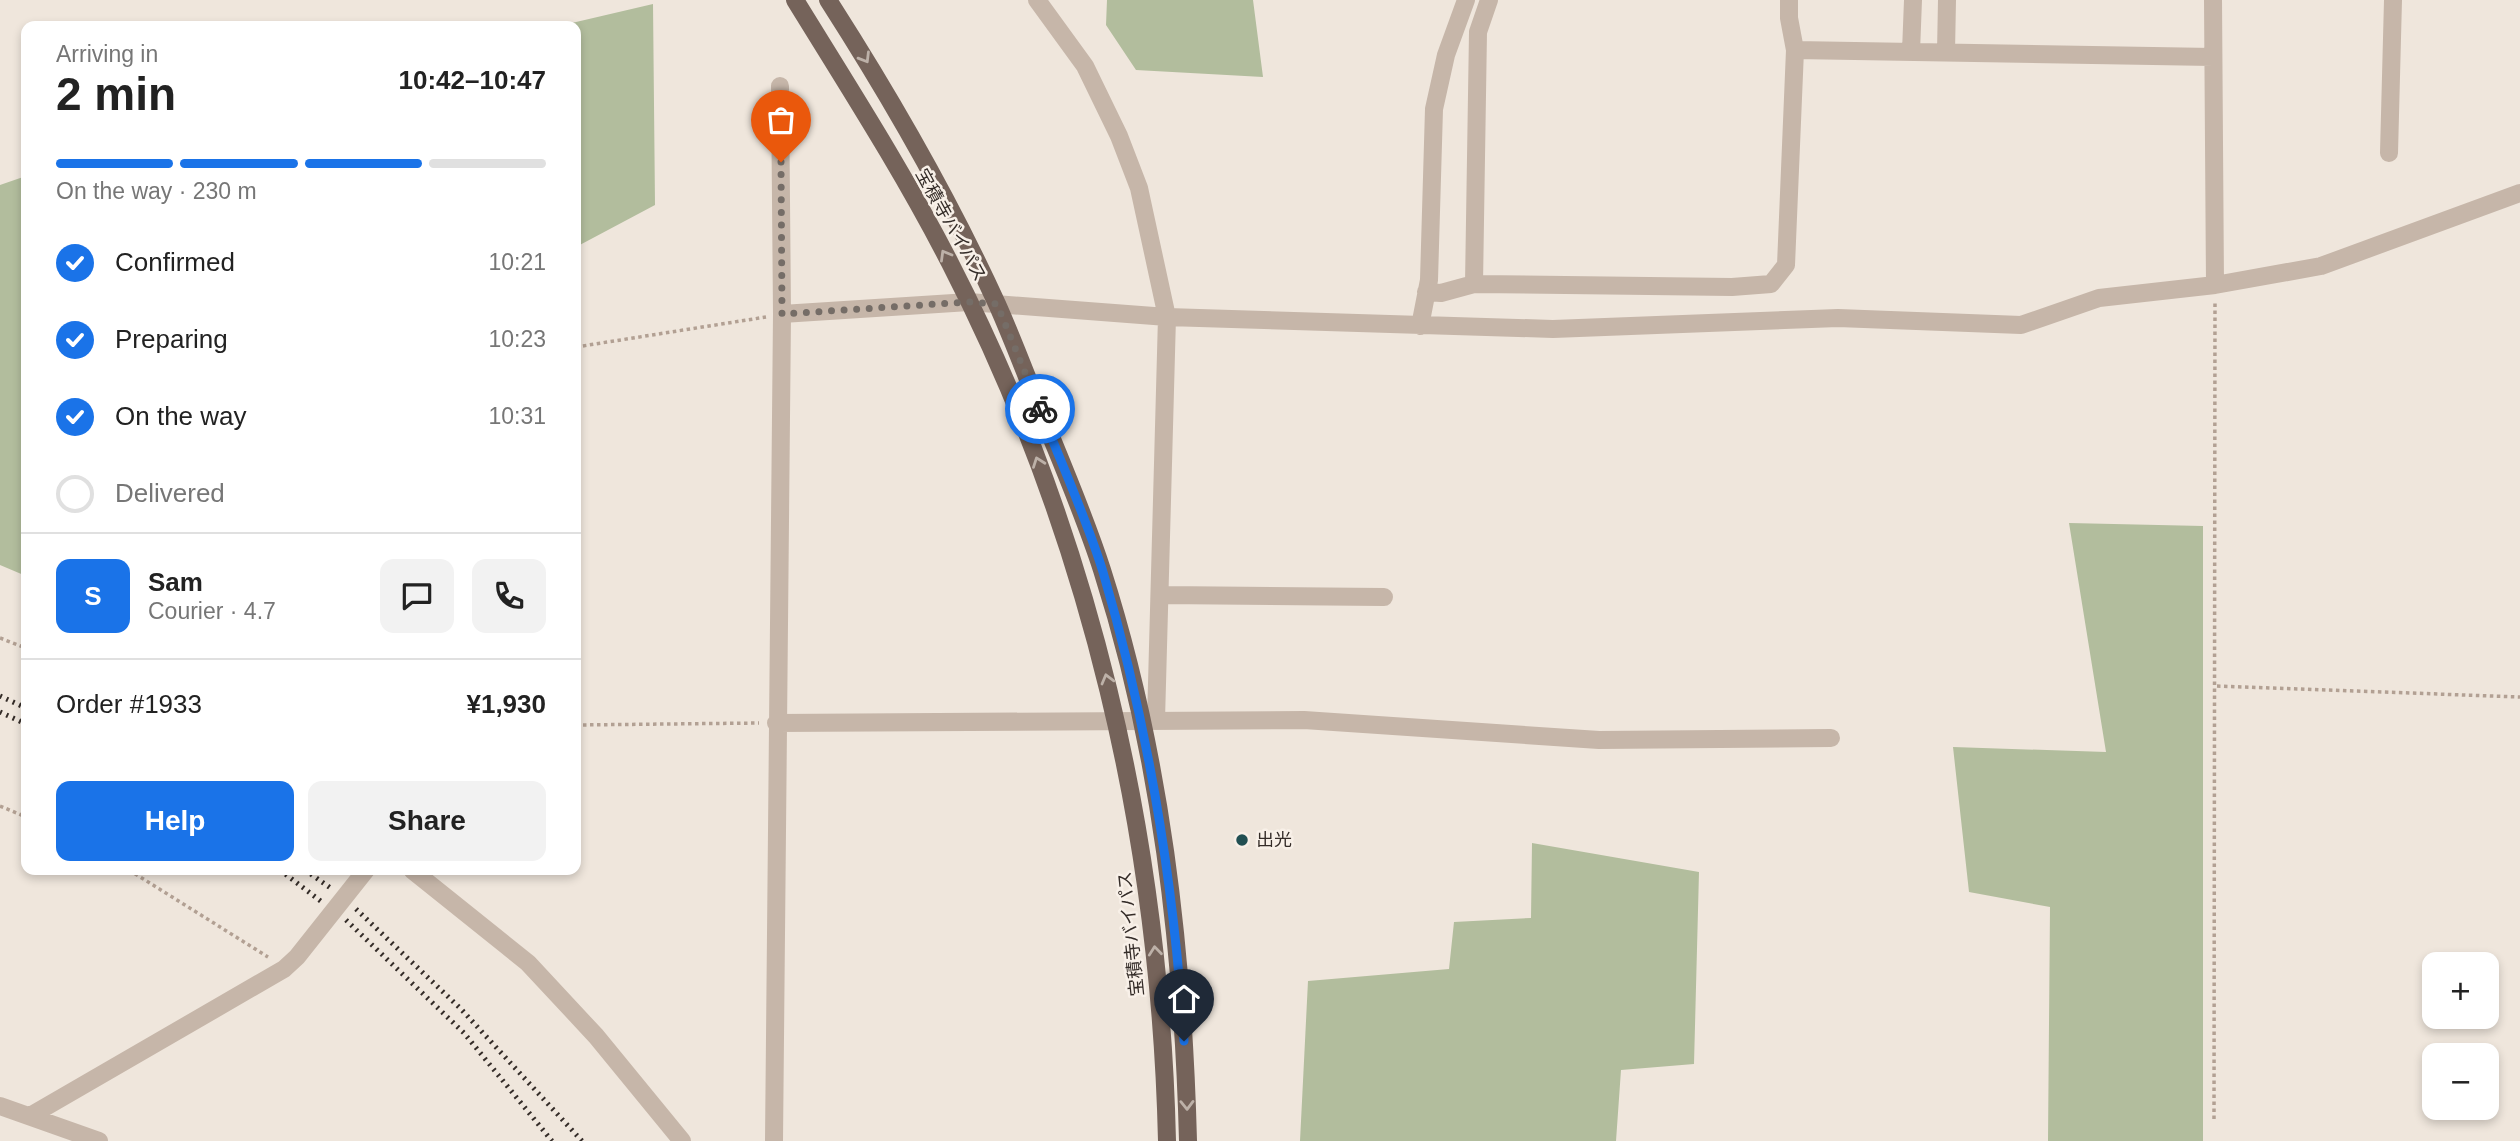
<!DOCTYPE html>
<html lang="en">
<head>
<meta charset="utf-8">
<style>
	body { margin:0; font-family:Arial,"Noto Sans JP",sans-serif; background:#f2f2f2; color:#222; height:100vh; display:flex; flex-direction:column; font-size:26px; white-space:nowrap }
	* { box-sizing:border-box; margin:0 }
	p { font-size:23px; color:#767676 }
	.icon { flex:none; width:38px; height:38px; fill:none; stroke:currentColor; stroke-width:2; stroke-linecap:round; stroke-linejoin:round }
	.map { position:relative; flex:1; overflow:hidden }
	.panel { position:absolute; left:21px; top:21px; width:560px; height:854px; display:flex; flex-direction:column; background:#fff; border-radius:14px; box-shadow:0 4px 10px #0003 }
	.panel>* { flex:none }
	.fabs { position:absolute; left:2422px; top:952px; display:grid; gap:14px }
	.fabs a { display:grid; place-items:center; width:77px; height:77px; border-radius:14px; background:#fff; box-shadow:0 4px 10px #0003; font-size:35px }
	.pin { position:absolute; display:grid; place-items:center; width:60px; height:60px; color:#fff; margin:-72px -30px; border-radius:50% 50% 50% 0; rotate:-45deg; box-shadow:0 0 7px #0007 }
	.pin .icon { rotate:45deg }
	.courier { position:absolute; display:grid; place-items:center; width:70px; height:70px; margin:-35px; border:5px solid #1a73e8; border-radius:50%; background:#fff; color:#222; box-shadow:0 2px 9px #0007 }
	.overview em { font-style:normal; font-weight:800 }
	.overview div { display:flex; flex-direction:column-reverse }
	.overview { display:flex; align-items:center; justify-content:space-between; height:119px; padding:0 35px }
	h1 { font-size:46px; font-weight:800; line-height:52px }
	.bar { display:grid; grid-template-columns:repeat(4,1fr); gap:10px 7px; align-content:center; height:84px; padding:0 35px }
	.bar i { height:9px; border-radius:5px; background:#e0e0e0 }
	.bar .selected { background:#1a73e8 }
	.bar p { grid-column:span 4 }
	.line { display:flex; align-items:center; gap:18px; padding:0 35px; border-top:2px solid #e0e0e0 }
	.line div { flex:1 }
	.round { display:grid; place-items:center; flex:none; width:74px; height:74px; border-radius:14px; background:#f2f2f2 }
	ol { padding:0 35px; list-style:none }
	li { display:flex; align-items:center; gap:21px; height:77px }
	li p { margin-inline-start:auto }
	li .icon { padding:7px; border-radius:50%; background:#1a73e8; color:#fff; stroke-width:4 }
	li:last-child { color:#767676 }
	li i { width:38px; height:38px; border:4px solid #e0e0e0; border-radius:50% }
	.action { display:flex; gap:14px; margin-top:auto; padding:14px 35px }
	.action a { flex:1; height:80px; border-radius:14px; background:#1a73e8; color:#fff; font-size:28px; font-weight:800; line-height:80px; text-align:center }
	.action a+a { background:#f2f2f2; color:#222 }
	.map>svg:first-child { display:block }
	.green { fill:#b2bd9d }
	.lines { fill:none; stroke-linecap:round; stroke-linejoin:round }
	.path { stroke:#b2a093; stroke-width:3.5; stroke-dasharray:3.5 3.5; stroke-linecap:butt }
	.minor { stroke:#c6b6a9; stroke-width:18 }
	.major { stroke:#75635a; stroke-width:18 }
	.rail { stroke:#342c28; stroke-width:5; stroke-dasharray:2 5; stroke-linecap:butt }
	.oneway { stroke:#bdb1a8 }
	.done { stroke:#756d67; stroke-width:7; stroke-dasharray:0 12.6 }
	.route { stroke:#1a73e8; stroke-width:9 }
	.poi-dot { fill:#214f52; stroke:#f8f0e8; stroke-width:2.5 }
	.labels { text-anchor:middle; stroke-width:5; stroke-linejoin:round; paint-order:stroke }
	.street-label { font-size:18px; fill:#342c28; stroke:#f8f0e8 }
	.poi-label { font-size:18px; fill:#342c28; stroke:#f8f0e8; text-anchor:start }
</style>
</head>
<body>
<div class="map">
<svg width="2520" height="1141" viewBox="0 0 2520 1141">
	<rect width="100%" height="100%" fill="#efe6dc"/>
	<!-- green -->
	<path class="green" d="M1107,0H1253L1263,77L1136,70L1106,25Z
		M653,4L655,205L576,247V26H559Z
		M26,176V576L0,565V185Z
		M2069,523L2203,526V1141H2048L2050,907L1969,892L1953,747L2106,752Z
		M1532,843L1699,872L1694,1064L1621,1070L1616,1141H1300L1308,981L1449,969L1454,922L1531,918Z"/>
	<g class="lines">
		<!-- path -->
		<path class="path" d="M576,347L766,317
			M0,638L26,648
			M2217,686L2520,697
			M576,725L759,723
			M0,806L26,817
			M129,870L268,957
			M2214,1119L2215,301"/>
		<!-- minor -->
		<path class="minor" d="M1037,0L1085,66L1119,136L1139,188L1167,317L1156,720
			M2213,0L2215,285
			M1795,50L2213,57
			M1911,52L1913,0
			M1946,52L1947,0
			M2389,153L2393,0
			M1474,284L1478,32L1489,0
			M1426,292L1441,293L1474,284L1732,287L1771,284L1786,265L1795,50L1789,18V0
			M782,314L969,302L1167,317L1553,329L1838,318L2021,325L2099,298L2215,285L2321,266L2520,193
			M1420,326L1429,280L1434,109L1446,55L1466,0
			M1162,595L1384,597
			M776,723L1304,720L1599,740L1831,738
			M412,870L528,963L596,1036L682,1141
			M0,1106L99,1141
			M30,1116L284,969L297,957L366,870
			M774,1141L782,314L780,86"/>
		<!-- major -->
		<path class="major" d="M795,0C848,86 904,173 950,263C1090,535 1160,837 1167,1141
			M828,0C889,95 950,201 997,304C1014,342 1029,383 1045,422C1065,471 1086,520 1102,570C1161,754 1183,949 1188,1141"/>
		<!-- rail -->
		<path class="rail" d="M0,696L26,708
			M0,712L26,724
			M280,870L322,902
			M305,870L332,889
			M356,909L461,1009L582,1141
			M346,920L464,1033L552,1141"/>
	</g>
	<!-- one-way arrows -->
	<defs><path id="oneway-chevron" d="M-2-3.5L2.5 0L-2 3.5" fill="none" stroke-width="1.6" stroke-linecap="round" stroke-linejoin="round" transform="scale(1.75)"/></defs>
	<g class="oneway">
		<use href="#oneway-chevron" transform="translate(865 58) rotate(59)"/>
		<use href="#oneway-chevron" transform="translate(945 255) rotate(-120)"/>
		<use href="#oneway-chevron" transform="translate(1038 462) rotate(-110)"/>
		<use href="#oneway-chevron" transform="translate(1107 679) rotate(-105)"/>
		<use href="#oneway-chevron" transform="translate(1155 951) rotate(-96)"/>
		<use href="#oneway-chevron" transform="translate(1187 1105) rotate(89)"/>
	</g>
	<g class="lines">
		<!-- done -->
		<path class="done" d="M781,162L782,314L969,302L997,304L1040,409"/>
		<!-- route -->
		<path class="route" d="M1040,409C1061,463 1086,517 1103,572C1148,725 1174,882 1184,1041"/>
	</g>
	<!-- markers -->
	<circle class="poi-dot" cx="1242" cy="840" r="7"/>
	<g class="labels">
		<!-- street labels -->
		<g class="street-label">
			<text transform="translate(951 225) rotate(61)" y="6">宝積寺バイパス</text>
			<text transform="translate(1131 934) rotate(-96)" y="6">宝積寺バイパス</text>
		</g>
		<!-- poi labels -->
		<g class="poi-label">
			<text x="1256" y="846">出光</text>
		</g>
	</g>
</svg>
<div class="fabs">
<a>+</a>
<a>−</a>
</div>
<div class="pin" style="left:781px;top:162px;background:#ea580c"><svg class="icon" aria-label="bag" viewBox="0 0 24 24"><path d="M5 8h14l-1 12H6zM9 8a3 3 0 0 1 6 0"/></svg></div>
<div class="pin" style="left:1184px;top:1041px;background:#1f2937"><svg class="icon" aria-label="home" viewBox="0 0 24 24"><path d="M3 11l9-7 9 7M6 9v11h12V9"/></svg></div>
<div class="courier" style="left:1040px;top:409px"><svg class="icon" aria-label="bike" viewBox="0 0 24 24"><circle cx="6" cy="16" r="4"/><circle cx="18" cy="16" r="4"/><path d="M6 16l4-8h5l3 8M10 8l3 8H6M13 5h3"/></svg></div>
<section class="panel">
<div class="overview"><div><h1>2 min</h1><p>Arriving in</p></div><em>10:42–10:47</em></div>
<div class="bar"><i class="selected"></i><i class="selected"></i><i class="selected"></i><i></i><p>On the way · 230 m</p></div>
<ol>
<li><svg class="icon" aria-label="check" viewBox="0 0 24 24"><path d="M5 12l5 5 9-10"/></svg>Confirmed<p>10:21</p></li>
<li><svg class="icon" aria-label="check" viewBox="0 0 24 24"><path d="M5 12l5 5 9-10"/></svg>Preparing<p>10:23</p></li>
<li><svg class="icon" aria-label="check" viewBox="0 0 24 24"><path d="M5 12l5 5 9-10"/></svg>On the way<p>10:31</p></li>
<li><i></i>Delivered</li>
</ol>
<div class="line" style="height:126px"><b class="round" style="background:#1a73e8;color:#fff">S</b><div><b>Sam</b><p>Courier · 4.7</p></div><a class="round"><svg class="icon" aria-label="chat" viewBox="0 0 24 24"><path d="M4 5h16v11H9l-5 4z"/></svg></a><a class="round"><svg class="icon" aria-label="phone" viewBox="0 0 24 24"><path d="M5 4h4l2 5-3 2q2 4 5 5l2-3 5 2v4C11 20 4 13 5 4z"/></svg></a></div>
<div class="line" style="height:91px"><div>Order #1933</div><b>¥1,930</b></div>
<div class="action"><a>Help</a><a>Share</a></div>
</section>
</div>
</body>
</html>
